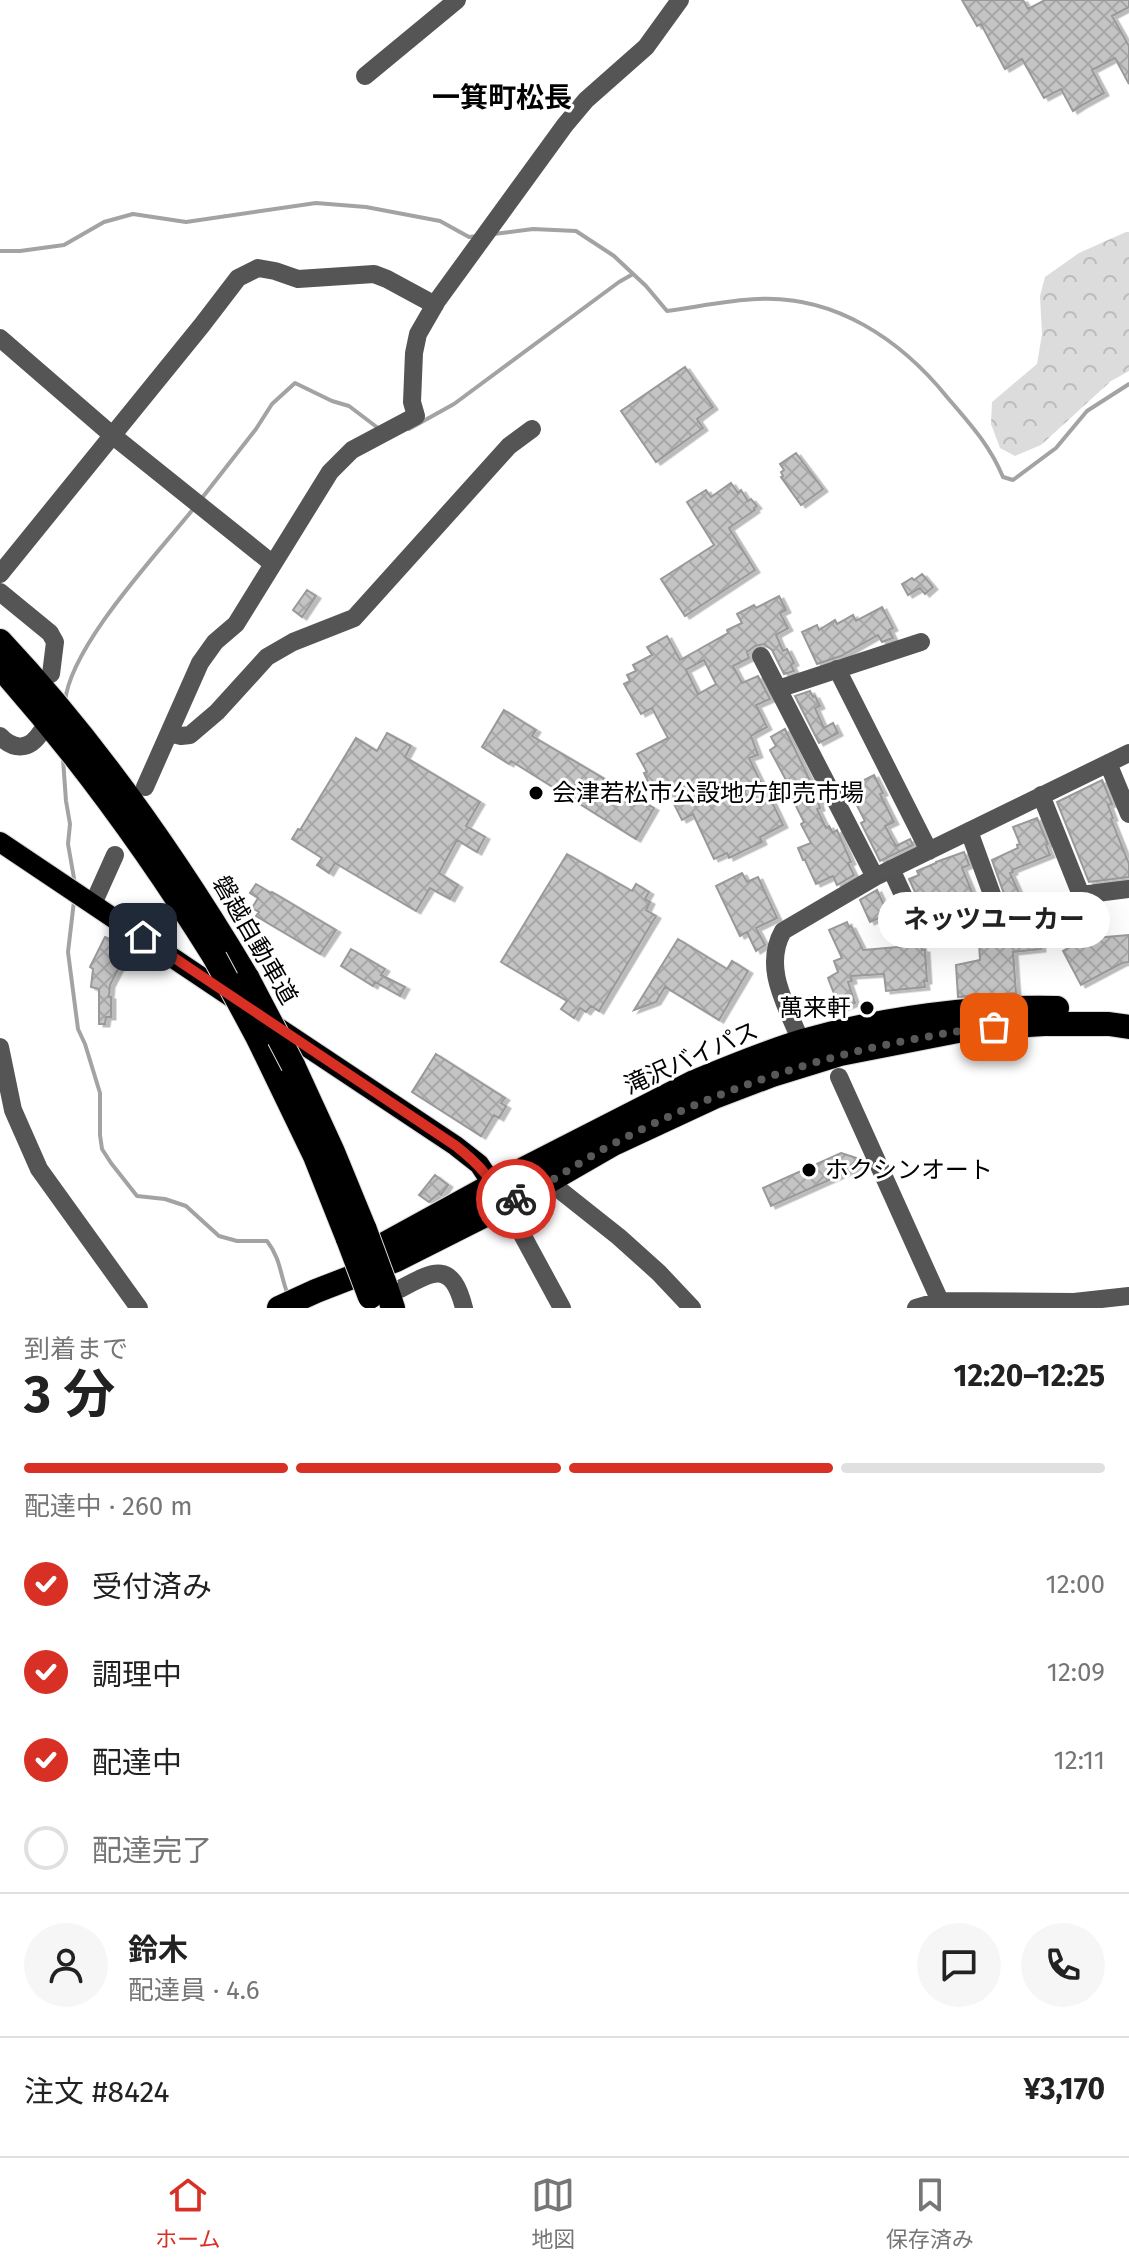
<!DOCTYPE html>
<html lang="ja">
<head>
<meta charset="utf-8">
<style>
	body { margin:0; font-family:"Fira Sans","Noto Sans JP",sans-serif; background:#f6f6f6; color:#222; height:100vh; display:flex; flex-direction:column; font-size:30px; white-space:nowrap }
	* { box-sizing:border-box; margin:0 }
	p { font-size:26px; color:#767676 }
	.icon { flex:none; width:44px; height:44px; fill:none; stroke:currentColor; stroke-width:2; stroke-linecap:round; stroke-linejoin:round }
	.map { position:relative; height:1308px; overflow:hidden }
	.sheet { display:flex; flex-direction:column; background:#fff; flex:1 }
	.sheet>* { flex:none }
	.pin { position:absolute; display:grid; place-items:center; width:68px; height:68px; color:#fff; margin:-34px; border-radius:16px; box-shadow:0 4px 12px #0006 }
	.courier { position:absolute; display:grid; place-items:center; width:80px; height:80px; margin:-40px; border:6px solid #d93025; border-radius:50%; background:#fff; color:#222; box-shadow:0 2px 10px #0007 }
	.bubble { position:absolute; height:56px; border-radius:28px; background:#fff; box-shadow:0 8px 32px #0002; font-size:26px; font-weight:700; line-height:56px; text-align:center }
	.headline em { font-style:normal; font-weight:700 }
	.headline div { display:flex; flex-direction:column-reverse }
	.headline { display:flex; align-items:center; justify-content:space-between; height:136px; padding:0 24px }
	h1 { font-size:52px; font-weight:700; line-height:60px }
	.bar { display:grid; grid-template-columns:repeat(4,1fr); gap:12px 8px; align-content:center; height:96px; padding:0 24px }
	.bar i { height:10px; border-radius:6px; background:#e0e0e0 }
	.bar .current { background:#d93025 }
	.bar p { grid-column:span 4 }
	.line { display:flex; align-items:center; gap:20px; padding:0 24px; border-top:2px solid #e0e0e0 }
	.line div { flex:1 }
	.round { display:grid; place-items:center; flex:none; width:84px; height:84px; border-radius:42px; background:#f6f6f6 }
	ol { padding:0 24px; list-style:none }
	li { display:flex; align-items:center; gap:24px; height:88px }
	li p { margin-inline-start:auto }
	li .icon { padding:8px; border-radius:50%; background:#d93025; color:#fff; stroke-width:4 }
	li:last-child { color:#767676 }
	li i { width:44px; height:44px; border:4px solid #e0e0e0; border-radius:50% }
	.menu { display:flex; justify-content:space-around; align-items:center; height:112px; border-top:2px solid #e0e0e0; background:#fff; font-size:22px; color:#767676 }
	.menu a { display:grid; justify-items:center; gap:4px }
	.menu .current { color:#d93025 }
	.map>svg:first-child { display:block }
	.forest { fill:url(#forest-crowns) }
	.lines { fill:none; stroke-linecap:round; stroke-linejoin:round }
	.stream { stroke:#a3a3a3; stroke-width:4 }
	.building { fill:url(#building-cross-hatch); stroke:#999; stroke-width:2; fill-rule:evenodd; filter:url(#shadow) }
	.major-casing { stroke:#dbdbdb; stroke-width:22 }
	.highway-casing { stroke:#dbdbdb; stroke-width:26 }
	.minor { stroke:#555; stroke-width:18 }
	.major { stroke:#000; stroke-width:20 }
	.highway { stroke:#000; stroke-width:24 }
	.highway-bridge-casing { stroke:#dbdbdb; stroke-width:26; stroke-linecap:butt }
	.highway-bridge { stroke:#000; stroke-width:24 }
	.done { stroke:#595959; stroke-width:8; stroke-dasharray:0 14.4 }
	.route { stroke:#d93025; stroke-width:10 }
	.poi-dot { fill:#000; stroke:#fff; stroke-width:3 }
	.labels { text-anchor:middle; stroke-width:6; stroke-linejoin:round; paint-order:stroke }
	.poi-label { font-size:24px; fill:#000; stroke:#fff; text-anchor:start }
	.street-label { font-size:24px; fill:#000; stroke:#fff }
	.quarter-label { font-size:28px; font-weight:bold; fill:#000; stroke:#fff }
</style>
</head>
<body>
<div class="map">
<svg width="1129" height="1308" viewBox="0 0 1129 1308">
	<defs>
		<pattern id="forest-crowns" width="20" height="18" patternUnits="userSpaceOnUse" patternTransform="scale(2)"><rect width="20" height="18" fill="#dcdcdc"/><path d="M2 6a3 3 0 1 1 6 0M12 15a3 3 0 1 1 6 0" fill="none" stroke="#bbb"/></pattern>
		<pattern id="building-cross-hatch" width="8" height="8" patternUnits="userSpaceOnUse" patternTransform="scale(2)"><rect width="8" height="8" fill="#c4c4c4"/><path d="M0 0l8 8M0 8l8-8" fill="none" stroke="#a7a7a7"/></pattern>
		<filter id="shadow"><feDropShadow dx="4.5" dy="2.5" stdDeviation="0" flood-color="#0004"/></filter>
	</defs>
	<rect width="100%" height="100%" fill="#fff"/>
	<!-- forest -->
	<path class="forest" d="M1126,232H1129V371L1111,381L1041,445L1015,456L1000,448L991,424L992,402L1037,364L1042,334L1040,296L1045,277L1079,253Z"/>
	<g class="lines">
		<!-- stream -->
		<path class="stream" d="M494,234L533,229L576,231L614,256L646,286L667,311C697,307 728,300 758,299C835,295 901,340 947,397C970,424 989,444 1003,477L1013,480L1056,448L1087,411L1129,384
			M0,251H20L64,245L104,222L133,214L186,222L316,203L366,207L440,221L469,237L478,236
			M409,429L454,404L619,282L633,274
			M202,498L256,429L272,404L295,383L332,401L349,406L378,428
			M65,702C70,646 158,553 194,508
			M63,759L66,801L70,824L68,844L75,884
			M74,901L68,952L78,1029L85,1044L100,1093V1135L102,1149L111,1163L137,1196L165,1199L186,1206L219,1236L237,1241H267C281,1259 280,1275 288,1295"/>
	</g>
	<!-- building -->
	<path class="building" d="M962,0H1023L1028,9L1045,0H1129V7L1112,16L1129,46V84L1115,58L1092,70L1104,93L1084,104L1073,111L1061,89L1044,98L1022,59L1005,69L981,24L977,26Z
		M685,367L713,407L697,419L703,428L656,462L621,411Z
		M796,453L823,489L801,505L781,477L783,476L781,472L784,470L780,464Z
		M731,483L738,493L741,490L748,501L751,499L757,506L754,508L755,510L729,528L755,570L685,616L661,579L714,545L687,502L706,490L711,497Z
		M922,574L933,587L925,594L920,588L908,595L902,584L912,578L914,580Z
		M307,590L316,596L302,617L293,610Z
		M779,596L786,610L780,613L788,628L776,635L783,651L787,649L794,663L791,665L794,671L784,674L772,650L764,644L755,646L747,652L749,658L733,666L742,683L758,676L770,699L756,705L767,727L751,736L758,755L749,758L764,789L786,780L770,750L776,746L771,737L785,729L820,801L818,802L820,808L817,809L826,828L829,826L833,833L837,830L851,862L848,863L854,875L837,885L833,876L816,884L805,860H803L798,848L811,843L801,824L804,822L789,792L771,800L783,825L760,837L762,842L729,858L727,853L714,859L693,814L682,820L664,784L652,790L644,773L647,772L637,754L668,738L652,708L641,714L624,684L630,681L627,675L636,671L633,665L652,655L647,647L667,636L680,660L728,633L727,630L742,623L737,614L754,605L756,608ZM704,660L716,684L698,694L686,670Z
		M882,607L893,628L889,630L893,638L882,642L878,635L841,656L817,664L802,632L817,625L819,630L835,620L837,624L853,615L856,621Z
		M810,691L813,697L815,696L820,706L815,708L824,728L833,723L838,733L819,743L795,696Z
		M504,710L536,730L532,736L654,808L636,839L511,761L509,764L482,747Z
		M387,733L411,746L405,757L480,802L466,826L485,837L477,852L457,840L439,873L458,885L450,899L430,888L416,911L335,863L329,873L317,865L322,858L292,839L298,829L300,830L356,738L377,751Z
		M874,775L883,793L880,794L894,822L885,826L896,846L910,839L913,845L880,861L861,823L865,821L848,788Z
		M1102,780L1112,804L1108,805L1113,818L1111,819L1129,864V877L1089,882L1057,802Z
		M1037,818L1048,844L1046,845L1050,855L1012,870L1013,872L1010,873L1023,902L1009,908L992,860L1018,848L1017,845L1020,844L1013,827Z
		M964,852L969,865L962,868L976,902L981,900L989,918L957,920L955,916L932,925L919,893L916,894L909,879L919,875L917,871L936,863V862Z
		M567,854L632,891L636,884L649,892L645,899L650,902L646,910L656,916L599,1011L591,1006L586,1012L580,1008L574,1018L561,1009L567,1001L501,962Z
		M742,873L747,882L758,877L777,918L756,928L765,945L756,951L747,932L740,936L716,886Z
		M256,884L271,893L272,892L336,930L320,954L256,916L259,912L252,908L258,898L250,893Z
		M877,890L888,914L870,922L860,900Z
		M1036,898L1041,913L1021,916L1017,905Z
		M898,913L905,929L894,935L887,919Z
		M847,922L849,927L851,926L863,950L921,945L922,950H925L927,981H924L925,987L886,991L884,974L851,976L852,981L848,982L855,1003L840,1009L828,978L838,972L834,961L842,958L829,930Z
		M1092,935L1094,938L1129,935V962L1122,963L1081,985L1063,951Z
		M105,937L129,948L110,985L109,997H111V1017H106L105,1024H99V989L91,987L93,969L90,967Z
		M1040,937L1041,949L1013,952L1016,993L958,997L956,965L980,960L979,942Z
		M678,939L727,969L732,961L748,971L719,1020L665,987L656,1002L634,1010Z
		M351,949L385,969L381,975L405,987L400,996L375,982L373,986L341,966Z
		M436,1054L505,1098L501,1103L506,1106L499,1118L494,1115L481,1136L412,1092Z
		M841,1153L863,1160L865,1164L771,1206L763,1188Z
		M435,1175L448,1185L441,1195L439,1193L429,1202L419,1195Z"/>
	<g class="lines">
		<defs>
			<path id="major" d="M0,842L237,1001
				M271,1023L456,1146L479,1164L499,1194"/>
			<path id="highway" d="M0,641C96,743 176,858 248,979
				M0,667C81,758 151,855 215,958
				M258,1038L315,1156L348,1239
				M293,1065L333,1152L365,1230
				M358,1262L381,1246L494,1184L694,1082C730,1067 766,1052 803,1041C884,1018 973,1006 1057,1008
				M386,1287L393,1308
				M279,1308L316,1291L396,1260L521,1197L613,1144L714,1097L772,1075L840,1054L968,1029L1044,1024H1109L1129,1027"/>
		</defs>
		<!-- major casing -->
		<use href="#major" class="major-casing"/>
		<!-- highway casing -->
		<use href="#highway" class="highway-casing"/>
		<!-- minor -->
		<path class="minor" d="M365,76L457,0
			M0,338L112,435L273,564
			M0,574L202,325L238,278L258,268L275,271L298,279L374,274L387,279L435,305
			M0,592L50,633L55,642L51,674
			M761,656L875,877
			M837,669L929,851
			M778,689L921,642
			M169,733L181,736L190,735L217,712L267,657L293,642L354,618L509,446L532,429
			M0,736C14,751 30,750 41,732
			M1108,763L1129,814
			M145,787L200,663L215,642L236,624L330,472L352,450L416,416L412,402L414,353L418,334L437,301L565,125L586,100L646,47L680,0
			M1041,795L1081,895L1129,889
			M969,831L998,911
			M891,869L916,923
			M93,904L115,855
			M801,1042C787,1006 762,968 783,931L875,877L1129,753
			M0,1047L13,1110L39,1169L139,1308
			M839,1077L940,1301
			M556,1187L619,1237L659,1273L692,1308
			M500,1194L562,1308
			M400,1289C435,1270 452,1261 464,1308
			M916,1308L940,1301L1074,1302L1129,1296"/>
		<!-- major -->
		<use href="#major" class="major"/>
		<!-- highway -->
		<use href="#highway" class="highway"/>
		<defs>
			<path id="highway-bridge" d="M215,958L258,1038
				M248,979L293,1065
				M365,1230L386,1287
				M348,1239L370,1297"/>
		</defs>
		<!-- highway-bridge casing -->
		<use href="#highway-bridge" class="highway-bridge-casing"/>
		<!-- highway-bridge -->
		<use href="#highway-bridge" class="highway-bridge"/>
	</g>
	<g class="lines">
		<!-- done -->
		<path class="done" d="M516,1199C549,1184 579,1162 611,1145C705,1095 805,1060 909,1040C938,1035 965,1029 994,1027"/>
		<!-- route -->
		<path class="route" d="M143,937L456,1146C480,1165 490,1177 505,1205L516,1199"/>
	</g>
	<!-- markers -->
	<g class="poi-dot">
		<circle cx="536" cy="793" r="8"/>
		<circle cx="867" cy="1008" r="8"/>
		<circle cx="809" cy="1170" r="8"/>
	</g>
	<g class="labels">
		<!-- poi labels -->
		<g class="poi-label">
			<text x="552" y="801">会津若松市公設地方卸売市場</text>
			<text x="851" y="1016" text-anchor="end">萬来軒</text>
			<text x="825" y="1178">ホクシンオート</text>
		</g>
		<!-- street labels -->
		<g class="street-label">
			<text transform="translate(255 940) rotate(60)" y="8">磐越自動車道</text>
			<text transform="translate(691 1058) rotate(-24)" y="8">滝沢バイパス</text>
		</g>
		<!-- quarter labels -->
		<g class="quarter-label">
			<text x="502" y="107">一箕町松長</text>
		</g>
	</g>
</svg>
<div class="pin" style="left:994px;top:1027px;background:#ea580c"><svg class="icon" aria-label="bag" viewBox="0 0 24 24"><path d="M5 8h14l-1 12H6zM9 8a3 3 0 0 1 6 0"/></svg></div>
<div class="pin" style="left:143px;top:937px;background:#1f2937"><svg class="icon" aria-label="home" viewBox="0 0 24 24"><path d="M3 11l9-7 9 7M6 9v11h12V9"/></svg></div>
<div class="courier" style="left:516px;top:1199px"><svg class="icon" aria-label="bike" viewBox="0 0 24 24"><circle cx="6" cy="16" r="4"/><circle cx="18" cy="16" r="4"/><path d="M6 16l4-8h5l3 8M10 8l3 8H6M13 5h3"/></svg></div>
<div class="bubble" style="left:878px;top:892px;width:232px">ネッツユーカー</div>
</div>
<section class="sheet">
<div class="headline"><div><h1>3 分</h1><p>到着まで</p></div><em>12:20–12:25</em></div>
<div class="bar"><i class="current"></i><i class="current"></i><i class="current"></i><i></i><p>配達中 · 260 m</p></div>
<ol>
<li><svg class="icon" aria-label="check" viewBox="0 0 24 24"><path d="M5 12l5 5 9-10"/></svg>受付済み<p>12:00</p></li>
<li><svg class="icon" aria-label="check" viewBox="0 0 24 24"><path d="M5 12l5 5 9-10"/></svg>調理中<p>12:09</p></li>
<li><svg class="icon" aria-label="check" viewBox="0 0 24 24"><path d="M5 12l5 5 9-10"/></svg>配達中<p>12:11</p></li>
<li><i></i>配達完了</li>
</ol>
<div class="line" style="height:144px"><a class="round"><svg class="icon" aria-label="person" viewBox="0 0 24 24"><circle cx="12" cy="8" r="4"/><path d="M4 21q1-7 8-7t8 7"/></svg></a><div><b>鈴木</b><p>配達員 · 4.6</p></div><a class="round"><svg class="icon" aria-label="chat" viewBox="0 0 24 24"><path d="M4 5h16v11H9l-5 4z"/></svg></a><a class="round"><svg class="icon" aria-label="phone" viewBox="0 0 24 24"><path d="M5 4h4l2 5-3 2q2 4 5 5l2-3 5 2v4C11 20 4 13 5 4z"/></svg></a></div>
<div class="line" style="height:104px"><div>注文 #8424</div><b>¥3,170</b></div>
</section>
<nav class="menu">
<a class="current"><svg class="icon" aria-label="home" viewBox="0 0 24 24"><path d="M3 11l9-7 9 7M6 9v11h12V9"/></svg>ホーム</a>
<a><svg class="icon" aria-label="map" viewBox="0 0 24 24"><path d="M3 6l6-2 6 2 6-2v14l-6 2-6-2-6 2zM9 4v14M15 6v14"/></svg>地図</a>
<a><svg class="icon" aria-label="saved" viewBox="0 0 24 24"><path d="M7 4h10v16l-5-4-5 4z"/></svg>保存済み</a>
</nav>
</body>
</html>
